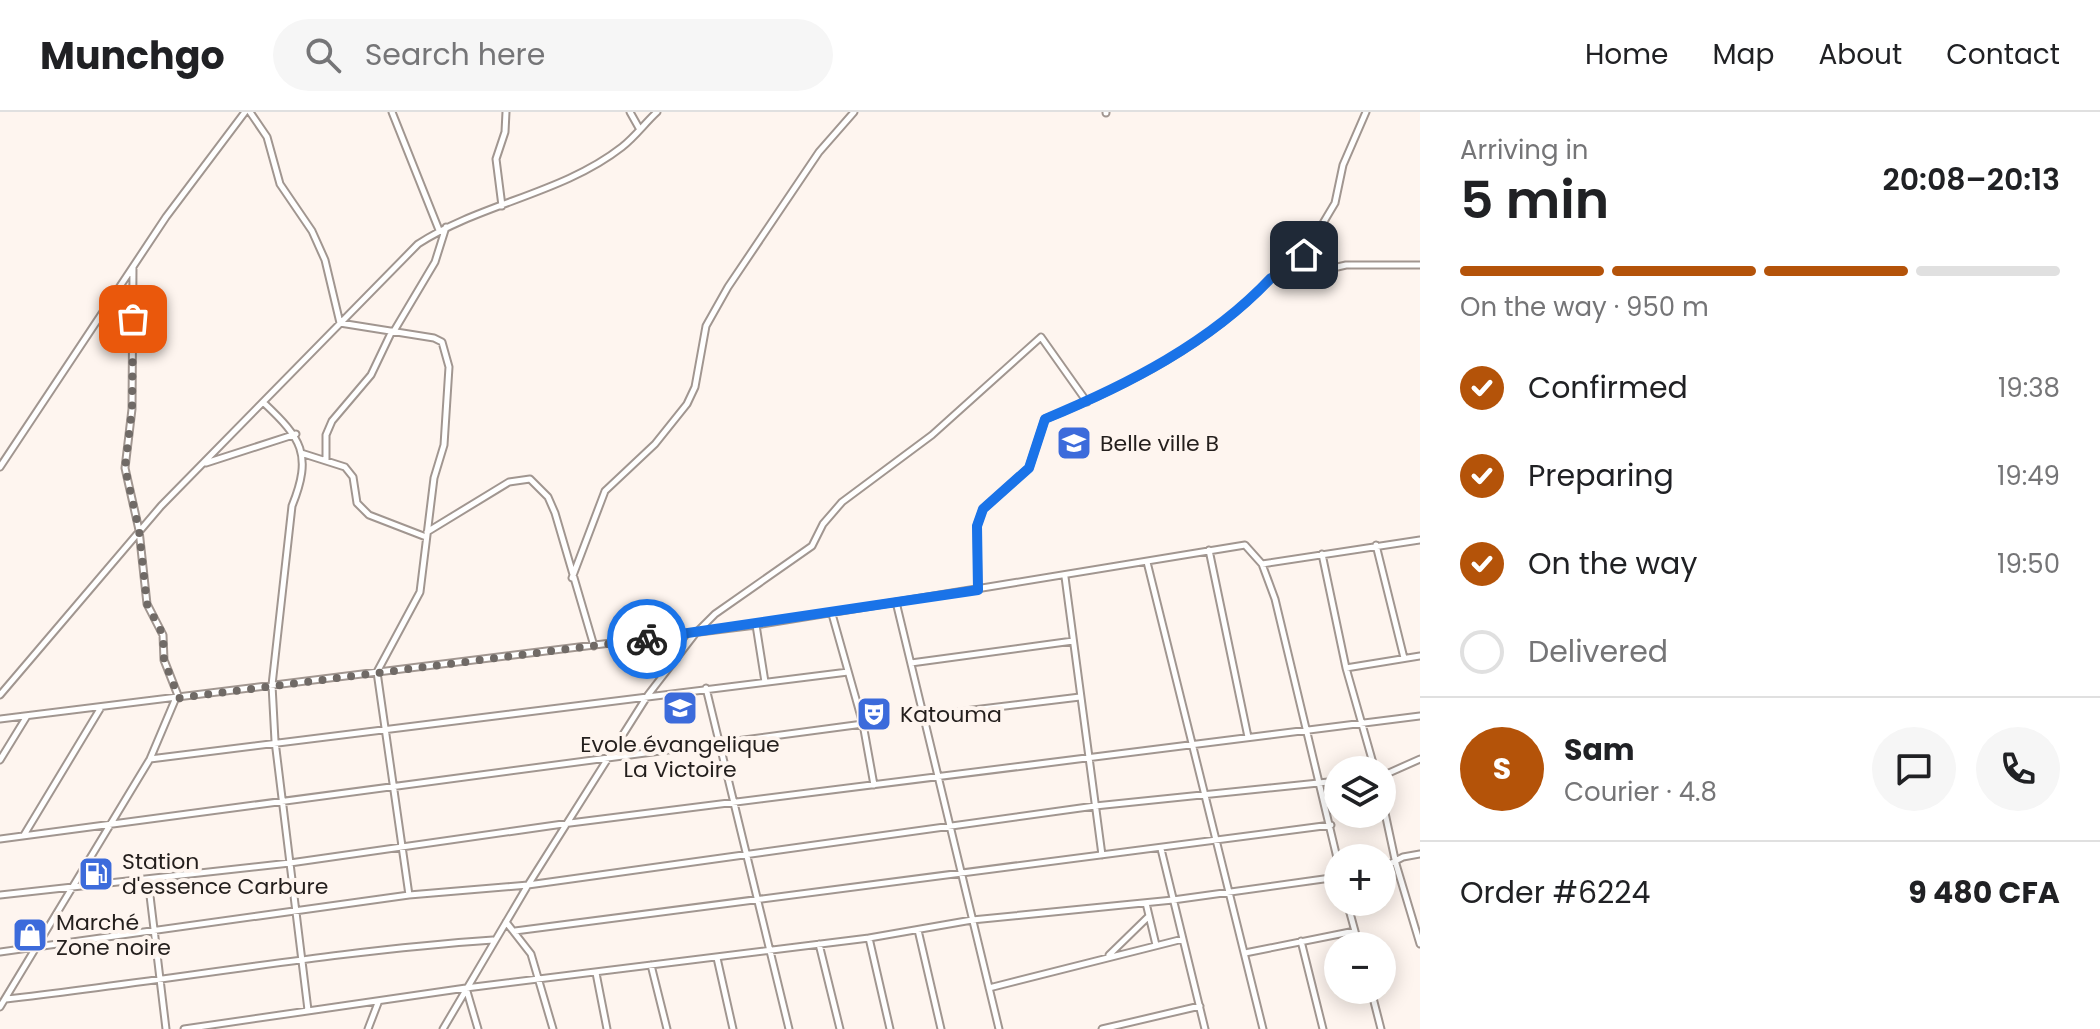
<!DOCTYPE html>
<html lang="en">
<head>
<meta charset="utf-8">
<style>
	body { margin:0; font-family:Poppins,sans-serif; background:#f6f6f6; color:#202124; height:100vh; display:flex; flex-direction:column; font-size:30px; white-space:nowrap }
	* { box-sizing:border-box; margin:0 }
	p { font-size:26px; color:#757577 }
	.icon { flex:none; width:44px; height:44px; fill:none; stroke:currentColor; stroke-width:2; stroke-linecap:round; stroke-linejoin:round }
	.map { position:relative; flex:1; overflow:hidden }
	.details { display:flex; flex-direction:column; background:#fff; width:680px }
	.details>* { flex:none }
	.controls { position:absolute; left:1324px; top:644px; display:grid; gap:16px }
	.controls a { display:grid; place-items:center; width:72px; height:72px; border-radius:50%; background:#fff; box-shadow:0 4px 20px #0003; font-size:40px }
	.pin { position:absolute; display:grid; place-items:center; width:68px; height:68px; color:#fff; margin:-34px; border-radius:16px; box-shadow:0 4px 12px #0006 }
	.courier { position:absolute; display:grid; place-items:center; width:80px; height:80px; margin:-40px; border:6px solid #1a73e8; border-radius:50%; background:#fff; color:#222; box-shadow:0 2px 10px #0007 }
	.headline em { font-style:normal; font-weight:600 }
	.headline div { display:flex; flex-direction:column-reverse }
	.headline { display:flex; align-items:center; justify-content:space-between; height:136px; padding:0 40px }
	h1 { font-size:52px; font-weight:600; line-height:60px }
	.bar { display:grid; grid-template-columns:repeat(4,1fr); gap:12px 8px; align-content:center; height:96px; padding:0 40px }
	.bar i { height:10px; border-radius:6px; background:#e0e0e0 }
	.bar .active { background:#b45309 }
	.bar p { grid-column:span 4 }
	.line { display:flex; align-items:center; gap:20px; padding:0 40px; border-top:2px solid #e0e0e0 }
	.line div { flex:1 }
	.round { display:grid; place-items:center; flex:none; width:84px; height:84px; border-radius:42px; background:#f6f6f6 }
	ol { padding:0 40px; list-style:none }
	li { display:flex; align-items:center; gap:24px; height:88px }
	li p { margin-inline-start:auto }
	li .icon { padding:8px; border-radius:50%; background:#b45309; color:#fff; stroke-width:4 }
	li:last-child { color:#757577 }
	li i { width:44px; height:44px; border:4px solid #e0e0e0; border-radius:50% }
	header { display:flex; align-items:center; gap:48px; box-sizing:border-box; height:112px; padding:0 40px; background:#fff; border-bottom:2px solid #e0e0e0 }
	header strong { font-size:38px }
	nav { display:flex; gap:44px; margin-inline-start:auto; font-size:28px }
	.search { width:560px; height:72px; background:#f6f6f6; display:flex; align-items:center; gap:20px; box-sizing:border-box; padding:0 28px; border-radius:44px; color:#757577; font-size:30px }
	main { display:flex; flex:1; min-height:0 }
	.map>svg:first-child { display:block }
	.lines { fill:none; stroke-linecap:round; stroke-linejoin:round }
	.street-casing { stroke:#a19690; stroke-width:9 }
	.street { stroke:#fff; stroke-width:5 }
	.done { stroke:#706a66; stroke-width:8; stroke-dasharray:0 14.4 }
	.route { stroke:#1a73e8; stroke-width:10 }
	.labels { text-anchor:middle; stroke-width:8; stroke-linejoin:round; paint-order:stroke }
	.poi-label { font-size:22px; fill:#241f1d; stroke:#fef5ef; text-anchor:start }
</style>
</head>
<body>
<header>
<strong>Munchgo</strong>
<div class="search"><svg class="icon" aria-label="search" viewBox="0 0 24 24"><circle cx="10" cy="10" r="6"/><path d="M15 15l6 6"/></svg>Search here</div>
<nav><a>Home</a><a>Map</a><a>About</a><a>Contact</a></nav>
</header>
<main>
<div class="map">
<svg width="1420" height="917" viewBox="0 0 1420 917">
	<rect width="100%" height="100%" fill="#fef5ef"/>
	<g class="lines">
		<defs>
			<path id="street" d="M250,0L267,25L280,72L312,119L325,148L340,211L434,226L442,230L449,255L444,333L434,366L420,480L377,560L409,783
				M392,0L439,118
				M630,0L639,16
				M1106,0V1
				M502,94L496,47L505,20L506,0
				M133,155L132,297L125,356L139,418L147,492L163,523L164,548L179,586
				M1291,165L1335,91L1343,53L1366,0
				M394,219L435,150L446,115
				M264,291C301,326 313,342 292,394L272,573L275,629L308,898
				M301,341L345,355L353,365L357,391L369,403L426,425
				M326,348V323L332,309L371,263L392,219
				M206,351L296,322
				M0,355L166,105L245,0
				M427,420L509,370L530,367L548,385L555,401L594,534
				M1376,433L1404,546
				M1209,438L1248,625
				M1322,442L1346,556L1375,658
				M1147,450L1263,917
				M1262,452L1275,487L1338,750
				M1065,465L1102,743
				M572,466L605,379L655,332L687,292L695,275L706,214L728,175L819,40L854,0
				M978,478L977,414L983,397L1029,356L1045,307C1127,274 1211,231 1271,166H1290L1346,153H1420
				M896,490L999,917
				M832,502L863,612L874,673
				M756,513L765,570
				M911,551L1073,529
				M1346,556L1420,544
				M706,576L789,917
				M0,583L161,394L418,132C481,91 562,82 622,35C635,25 645,11 657,0
				M923,604L1080,585
				M0,607L756,513L1245,433L1262,452L1420,428
				M150,647L848,560
				M0,648L27,604
				M1382,664L1420,647
				M1382,687L1396,752L1420,832
				M24,723L100,597
				M0,727C288,687 576,651 863,612
				M1161,737L1205,917
				M1382,756L1403,745L1420,742
				M148,767L166,917
				M0,783L290,751L570,711L1420,604
				M1347,790L1359,834
				M1146,791L1156,833
				M506,810L531,842L553,917
				M918,818L941,917
				M515,819L1331,713
				M869,826L890,917
				M1301,829L1323,917
				M819,832L840,917
				M0,840L409,783L528,773L1095,694L1338,669
				M1245,841L1355,819
				M1109,843L1149,804
				M717,846L733,917
				M651,853L667,917
				M596,861L607,917
				M466,876L478,917
				M989,876L1183,827
				M1371,878L1381,917
				M6,887C168,869 330,839 493,828
				M0,895L150,647L175,588
				M184,917L466,876L869,826L972,808L1173,788L1338,765
				M368,917L378,891
				M443,917L528,773L648,583L695,522L715,502L812,434L823,412L842,390L932,323L1041,225L1087,290
				M1102,917L1200,894"/>
		</defs>
		<!-- street casing -->
		<use href="#street" class="street-casing"/>
		<!-- street -->
		<use href="#street" class="street"/>
	</g>
	<g class="lines">
		<!-- done -->
		<path class="done" d="M133,207L132,297L125,356L139,418L147,492L163,523L164,548L179,586L647,527"/>
		<!-- route -->
		<path class="route" d="M647,527L978,478L977,414L983,397L1029,356L1045,307C1127,273 1210,231 1271,166H1290L1304,143"/>
	</g>
	<!-- icons -->
	<defs>
		<symbol id="school-square" viewBox="-11 -11 22 22"><rect x="-9" y="-9" width="18" height="18" rx="4" fill="#3c6bdb" stroke="#fef5ef"/><path d="M0-5L7-2L0 1L-7-2ZM-4 1L0 2.5L4 1V4Q0 6-4 4Z" fill="#fff"/></symbol>
		<symbol id="theatre-square" viewBox="-11 -11 22 22"><rect x="-9" y="-9" width="18" height="18" rx="4" fill="#3c6bdb" stroke="#fef5ef"/><path d="M-5-5.5Q0-4 5-5.5V0Q5 5 0 6Q-5 5-5 0ZM-3.3-2.5H-1v1.5H-3.3ZM1-2.5H3.3v1.5H1ZM-2.8 1Q0 5.5 2.8 1Z" fill="#fff"/></symbol>
		<symbol id="fuel-square" viewBox="-11 -11 22 22"><rect x="-9" y="-9" width="18" height="18" rx="4" fill="#3c6bdb" stroke="#fef5ef"/><path d="M-5.5-6h7V0h2V4h1.3V-2.5L3-4.5l.8-.8L6-3V5H2.5V1h-1V6h-7ZM-4.2-4.7v3.2H.2V-4.7Z" fill="#fff"/></symbol>
		<symbol id="shop-square" viewBox="-11 -11 22 22"><rect x="-9" y="-9" width="18" height="18" rx="4" fill="#3c6bdb" stroke="#fef5ef"/><path d="M-5-2.5h2.3a2.7 3.5 0 0 1 5.4 0H5L5.5 6h-11ZM-1.5-2.5h3a1.5 2.3 0 0 0-3 0Z" fill="#fff"/></symbol>
	</defs>
	<g fill-rule="evenodd">
		<use href="#school-square" x="1054" y="311" width="40" height="40"/>
		<use href="#school-square" x="660" y="576" width="40" height="40"/>
		<use href="#theatre-square" x="854" y="582" width="40" height="40"/>
		<use href="#fuel-square" x="76" y="742" width="40" height="40"/>
		<use href="#shop-square" x="10" y="803" width="40" height="40"/>
	</g>
	<g class="labels">
		<!-- poi labels -->
		<g class="poi-label">
			<text x="1100" y="339">Belle ville B</text>
			<text x="900" y="610">Katouma</text>
			<text x="680" y="640" text-anchor="middle">Evole évangelique<tspan x="680" dy="25">La Victoire</tspan></text>
			<text x="122" y="757">Station<tspan x="122" dy="25">d'essence Carbure</tspan></text>
			<text x="56" y="818">Marché<tspan x="56" dy="25">Zone noire</tspan></text>
		</g>
	</g>
</svg>
<div class="controls">
<a><svg class="icon" aria-label="layers" viewBox="0 0 24 24"><path d="M12 4l9 5-9 5-9-5zM3 14l9 5 9-5"/></svg></a>
<a>+</a>
<a>−</a>
</div>
<div class="pin" style="left:133px;top:207px;background:#ea580c"><svg class="icon" aria-label="bag" viewBox="0 0 24 24"><path d="M5 8h14l-1 12H6zM9 8a3 3 0 0 1 6 0"/></svg></div>
<div class="pin" style="left:1304px;top:143px;background:#1f2937"><svg class="icon" aria-label="home" viewBox="0 0 24 24"><path d="M3 11l9-7 9 7M6 9v11h12V9"/></svg></div>
<div class="courier" style="left:647px;top:527px"><svg class="icon" aria-label="bike" viewBox="0 0 24 24"><circle cx="6" cy="16" r="4"/><circle cx="18" cy="16" r="4"/><path d="M6 16l4-8h5l3 8M10 8l3 8H6M13 5h3"/></svg></div>
</div>
<section class="details">
<div class="headline"><div><h1>5 min</h1><p>Arriving in</p></div><em>20:08–20:13</em></div>
<div class="bar"><i class="active"></i><i class="active"></i><i class="active"></i><i></i><p>On the way · 950 m</p></div>
<ol>
<li><svg class="icon" aria-label="check" viewBox="0 0 24 24"><path d="M5 12l5 5 9-10"/></svg>Confirmed<p>19:38</p></li>
<li><svg class="icon" aria-label="check" viewBox="0 0 24 24"><path d="M5 12l5 5 9-10"/></svg>Preparing<p>19:49</p></li>
<li><svg class="icon" aria-label="check" viewBox="0 0 24 24"><path d="M5 12l5 5 9-10"/></svg>On the way<p>19:50</p></li>
<li><i></i>Delivered</li>
</ol>
<div class="line" style="height:144px"><b class="round" style="background:#b45309;color:#fff">S</b><div><b>Sam</b><p>Courier · 4.8</p></div><a class="round"><svg class="icon" aria-label="chat" viewBox="0 0 24 24"><path d="M4 5h16v11H9l-5 4z"/></svg></a><a class="round"><svg class="icon" aria-label="phone" viewBox="0 0 24 24"><path d="M5 4h4l2 5-3 2q2 4 5 5l2-3 5 2v4C11 20 4 13 5 4z"/></svg></a></div>
<div class="line" style="height:104px"><div>Order #6224</div><b>9 480 CFA</b></div>
</section>
</main>
</body>
</html>
